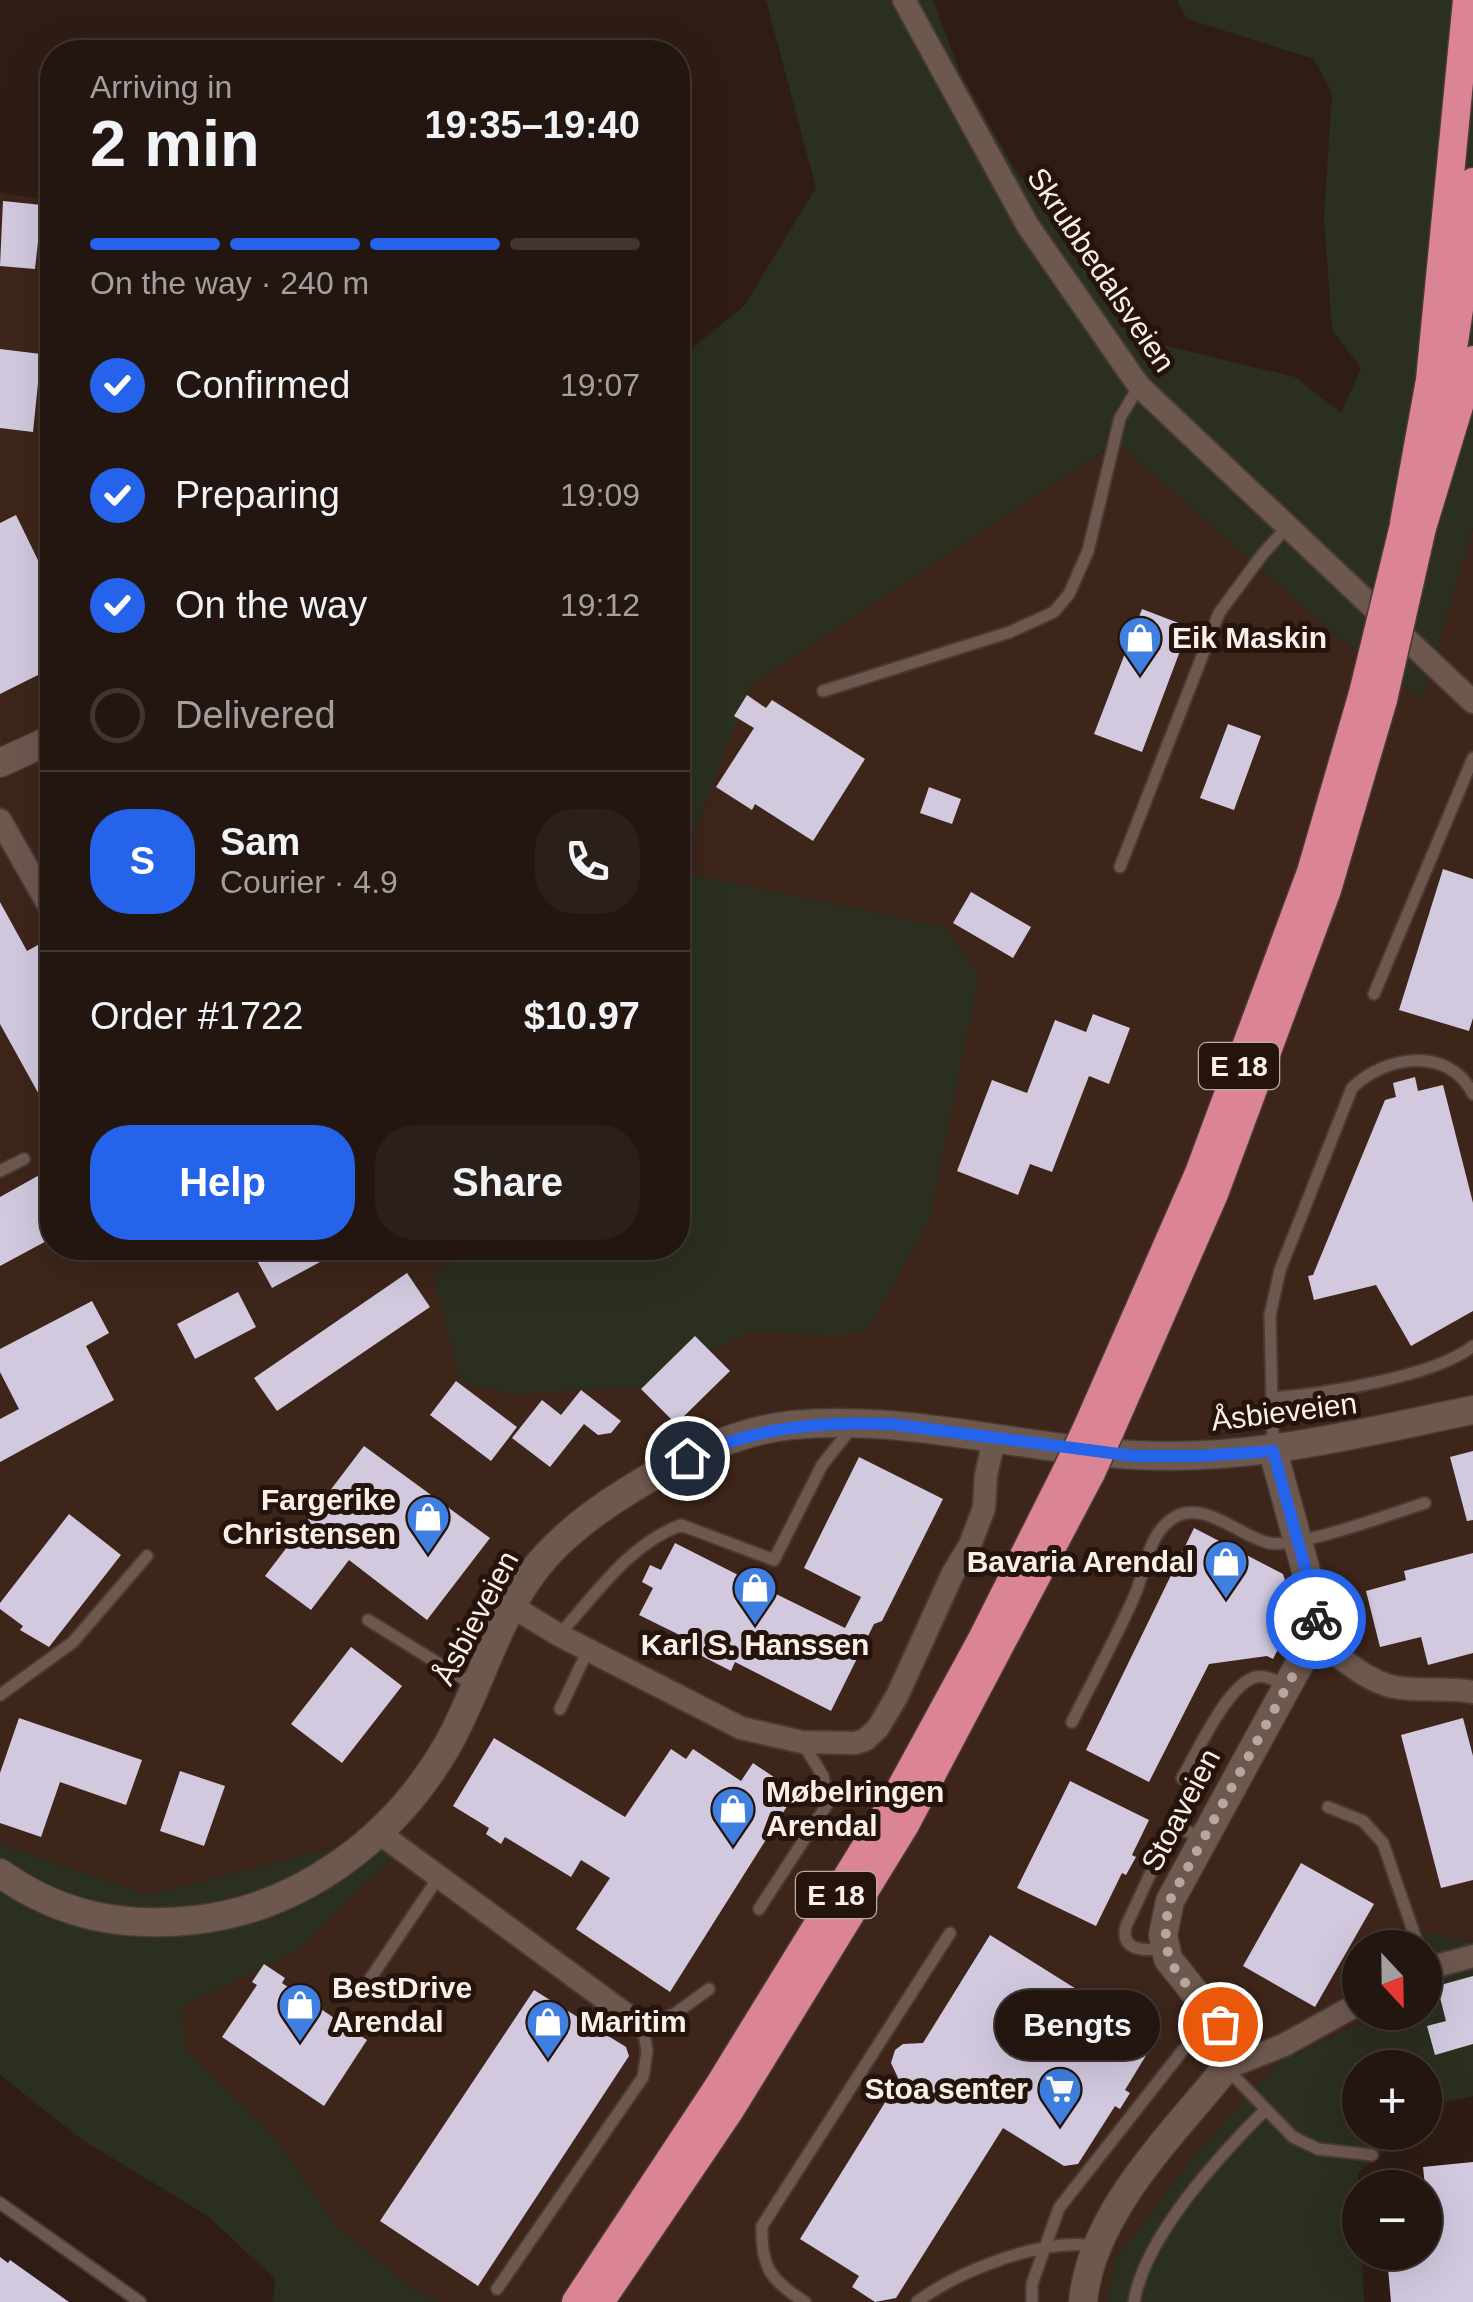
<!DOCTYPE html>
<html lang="en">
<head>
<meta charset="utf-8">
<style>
	body { margin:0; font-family:Helvetica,sans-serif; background:#2b1f19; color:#f1f3f6; height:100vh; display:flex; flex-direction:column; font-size:38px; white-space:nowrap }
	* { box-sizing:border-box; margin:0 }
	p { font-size:32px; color:#a39f9f }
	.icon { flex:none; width:55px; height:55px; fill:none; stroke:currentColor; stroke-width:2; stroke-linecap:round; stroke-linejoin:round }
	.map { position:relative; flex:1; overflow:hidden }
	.details { position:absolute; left:40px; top:40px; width:650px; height:1220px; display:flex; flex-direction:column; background:#231610; border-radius:40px; box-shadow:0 10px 40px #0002,0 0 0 2px #403530 }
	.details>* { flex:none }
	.needle { width:65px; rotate:158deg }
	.buttons { position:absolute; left:1342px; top:1930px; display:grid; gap:20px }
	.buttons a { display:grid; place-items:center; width:100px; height:100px; border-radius:50%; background:#231610; box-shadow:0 10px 40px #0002,0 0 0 2px #403530; font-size:50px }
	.pin { position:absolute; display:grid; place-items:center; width:85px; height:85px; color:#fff; margin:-42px; border:5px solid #fff; border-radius:50%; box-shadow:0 2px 10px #0007 }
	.courier { position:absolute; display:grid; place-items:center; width:100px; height:100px; margin:-50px; border:8px solid #2563eb; border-radius:50%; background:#fff; color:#222; box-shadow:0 2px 12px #0007 }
	.bubble { position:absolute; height:70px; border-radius:35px; background:#231610; box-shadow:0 10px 40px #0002,0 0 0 2px #403530; font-size:32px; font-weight:600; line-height:70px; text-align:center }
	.summary em { font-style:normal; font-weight:600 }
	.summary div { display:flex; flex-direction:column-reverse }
	.summary { display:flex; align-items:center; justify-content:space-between; height:170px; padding:0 50px }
	h1 { font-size:65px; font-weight:600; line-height:75px }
	.bar { display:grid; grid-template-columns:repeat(4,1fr); gap:15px 10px; align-content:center; height:120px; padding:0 50px }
	.bar i { height:12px; border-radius:8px; background:#403530 }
	.bar .on { background:#2563eb }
	.bar p { grid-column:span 4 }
	.line { display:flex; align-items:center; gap:25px; padding:0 50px; border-top:2px solid #403530 }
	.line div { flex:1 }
	.round { display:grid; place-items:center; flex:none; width:105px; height:105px; border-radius:40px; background:#2b1f19 }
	ol { padding:0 50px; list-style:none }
	li { display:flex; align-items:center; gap:30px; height:110px }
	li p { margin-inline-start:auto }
	li .icon { padding:10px; border-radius:50%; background:#2563eb; color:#fff; stroke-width:4 }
	li:last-child { color:#a39f9f }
	li i { width:55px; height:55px; border:5px solid #403530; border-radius:50% }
	.action { display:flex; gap:20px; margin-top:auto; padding:20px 50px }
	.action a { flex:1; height:115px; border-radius:40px; background:#2563eb; color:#fff; font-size:40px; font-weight:600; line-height:115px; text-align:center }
	.action a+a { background:#2b1f19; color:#f1f3f6 }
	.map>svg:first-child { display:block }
	.built { fill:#3d251a }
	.green { fill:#2a2f1f }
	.building { fill:#d2c9df }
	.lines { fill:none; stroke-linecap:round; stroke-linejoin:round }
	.service-casing { stroke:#493a35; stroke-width:15 }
	.minor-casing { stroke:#493a35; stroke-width:26 }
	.tertiary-casing { stroke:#493a35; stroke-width:31 }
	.trunk-casing { stroke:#493a35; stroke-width:31 }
	.service { stroke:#6d584e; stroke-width:11 }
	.minor { stroke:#6d584e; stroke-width:22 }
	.tertiary { stroke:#6d584e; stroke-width:28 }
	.trunk { stroke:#da8496; stroke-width:28 }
	.trunk-bridge-casing { stroke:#493a35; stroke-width:31; stroke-linecap:butt }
	.trunk-bridge { stroke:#da8496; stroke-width:28 }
	.done { stroke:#b5a69f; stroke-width:10; stroke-dasharray:0 18 }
	.route { stroke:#2563eb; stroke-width:12 }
	.labels { text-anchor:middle; stroke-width:10; stroke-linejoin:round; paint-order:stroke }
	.shield { fill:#25140c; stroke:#bcaea7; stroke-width:2.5 }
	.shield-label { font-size:28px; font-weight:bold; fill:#fdf0ea }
	.street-label { font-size:30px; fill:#fdf0ea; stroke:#25140c }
	.poi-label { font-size:30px; font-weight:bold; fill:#fdf0ea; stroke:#25140c; text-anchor:start }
</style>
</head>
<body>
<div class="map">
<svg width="1473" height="2302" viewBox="0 0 1473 2302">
	<rect width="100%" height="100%" fill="#2f1d15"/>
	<!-- built -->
	<path class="built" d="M0,192L52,201V1248H466L434,1278L639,1387L752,1330L838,1337L946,928L679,873L750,684L1117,442L1337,636L1422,699L1473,528V1942L1397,1927L1396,1947L1360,1948V2012L1385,2013L1280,2062L1194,2156L1117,2257L1106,2302H442L413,2289L338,2228L274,2136L186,2051L181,2006L295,1952L391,1858L368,1839L148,1895L0,1844Z"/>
	<!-- green -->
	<path class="green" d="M766,0H933L960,72L1013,166L1079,261L1143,340L1295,377L1341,413L1361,368L1332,330L1324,218L1332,93L1314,59L1187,19L1177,0H1473V528L1422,699L1337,636L1117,442L751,684L679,872L945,927L979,976L929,1220L869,1328L838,1337L752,1331L639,1387L511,1394L461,1381L434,1278L466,1248H678V360L744,306L816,188Z
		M368,1839L392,1858L295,1952L182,2006L186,2050L274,2136L338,2228L413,2289L442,2302H272L276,2280L208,2216L81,2139L0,2075V1844L148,1895Z
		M1396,1927L1473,1942V2096L1446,2102L1425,2119V2068H1360V2132L1408,2133L1358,2173L1364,2302H1106L1117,2257L1194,2156L1280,2061L1385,2013L1425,2012V1948L1396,1947Z"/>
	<!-- building -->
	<path class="building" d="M3,201L42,205L35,269L0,266Z
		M0,349L41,354L33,432L0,428Z
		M16,515L52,589V668L0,694V523Z
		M1142,609L1189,627L1142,752L1094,734Z
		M747,695L766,708L772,700L865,759L813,841L755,804L752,810L716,787L754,728L734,716Z
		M1228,724L1261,736L1234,810L1200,798Z
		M929,787L961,799L952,824L920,813Z
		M1443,869L1473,879V1018L1469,1031L1399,1010Z
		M971,892L1031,927L1013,958L953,923Z
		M0,902L27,951L47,940L52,950V1118L0,1024Z
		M1093,1014L1130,1028L1109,1084L1089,1076L1052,1172L1030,1164L1018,1195L957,1171L992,1080L1027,1093L1055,1020L1086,1032Z
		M1415,1077L1418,1091L1443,1085L1473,1203V1311L1411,1346L1376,1285L1314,1300L1308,1276L1313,1275L1385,1100L1396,1097L1393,1083Z
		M52,1168V1238L0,1266V1197Z
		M267,1248H346L272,1288L254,1255Z
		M407,1273L430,1307L277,1411L254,1378Z
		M238,1292L256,1327L195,1359L177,1324Z
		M92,1301L109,1333L86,1346L114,1400L0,1462V1419L19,1409L0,1372V1349Z
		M695,1336L730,1371L676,1424L641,1389Z
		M456,1381L517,1427L491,1461L430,1415Z
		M581,1390L621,1421L611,1433L598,1435L584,1424L550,1467L512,1438L542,1400L561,1415Z
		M364,1446L490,1538L427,1620L349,1560L311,1610L265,1576Z
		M1473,1451V1520L1467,1521L1450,1457Z
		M859,1457L943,1499L882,1621L874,1624L831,1711L735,1662L731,1671L696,1653L700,1645L639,1615L653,1588L642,1582L650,1565L661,1570L675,1543L754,1583L758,1574L775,1582L770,1591L845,1628L861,1597L804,1568Z
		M69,1514L121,1555L49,1647L20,1630L23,1626L0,1609V1603Z
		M1194,1528L1283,1574L1296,1614L1273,1659L1267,1656L1209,1664L1149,1782L1086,1750Z
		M1473,1553V1653L1428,1665L1421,1637L1380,1647L1366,1591L1406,1580L1404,1571Z
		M351,1647L402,1686L342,1763L291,1724Z
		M19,1718L142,1760L126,1805L60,1782L41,1837L0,1823V1773Z
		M1463,1718L1473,1756V1880L1441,1888L1401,1735Z
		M494,1738L625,1817L671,1749L686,1759L693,1749L741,1781L753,1763L796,1792L670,1992L576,1929L610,1878L581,1860L571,1877L505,1837L501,1844L486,1834L489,1828L453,1806Z
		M180,1771L225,1786L204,1846L160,1831Z
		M1070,1781L1149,1820L1132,1855L1136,1857L1126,1875L1122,1873L1096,1926L1017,1888Z
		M1301,1863L1374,1904L1315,2007L1243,1966Z
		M990,1935L1156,2039L1125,2090L1130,2093L1120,2109L1115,2106L1078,2164L1064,2166L1003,2128L896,2298L875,2302L852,2287L859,2276L800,2239L899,2080L891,2063L895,2050L903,2044L923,2043Z
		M264,1964L285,1978L282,1983L367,2040L324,2106L222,2037L257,1985L252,1982Z
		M1473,1976V2044L1435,2055L1427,2026L1446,2021L1437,1986Z
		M534,1990L626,2047L629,2056L478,2286L380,2221Z
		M1473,2162V2302H1391L1387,2257L1402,2256L1401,2252H1425V2214H1428L1423,2167Z
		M0,2257L8,2263L10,2260L69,2302H0Z"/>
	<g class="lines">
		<defs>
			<path id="service" d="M823,691L1010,632L1054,612L1069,594L1088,551L1120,418L1139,386
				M1120,867L1219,613L1262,555L1288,526
				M1374,994L1473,758
				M0,1171L24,1159
				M1272,1398C1322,1394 1434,1377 1473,1346
				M1273,1446L1270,1315L1280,1270L1352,1088C1385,1055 1449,1046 1473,1094
				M368,1620L475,1686
				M559,1635C595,1595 629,1544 681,1525L774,1560L822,1465L853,1426
				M0,1695L73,1642L147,1556
				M560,1709L588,1650
				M1072,1722C1093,1680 1115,1640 1134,1597C1146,1571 1147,1533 1175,1517C1205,1500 1241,1537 1269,1543C1297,1549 1393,1513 1425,1503
				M1182,1778C1197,1753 1228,1683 1256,1677C1267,1675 1276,1681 1285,1686
				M1328,1807L1363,1821L1383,1843L1419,1948
				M759,1909L828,1803L823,1776L802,1742
				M1164,1947C1146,1952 1119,1951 1126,1926L1169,1834L1179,1829L1204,1837
				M370,1979L438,1878
				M1226,2068L1293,2137L1318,2149L1372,2155
				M0,2203L140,2302
				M497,2289L643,2077L647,2051L643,2027L676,2013L709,1989
				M805,2302C770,2280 761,2267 762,2226L950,1933
				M917,2302C958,2271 1044,2237 1095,2246
				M1032,2302V2284L1059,2208L1183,2050
				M1134,2302C1145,2236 1219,2156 1266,2109"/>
			<path id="minor" d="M904,0L1028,226L1139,386L1473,702
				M0,820L52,911
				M513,1607L559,1635L741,1728L802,1742L855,1743L865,1740L878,1728L897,1696L953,1573L970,1545L984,1508L986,1475L994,1440
				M1313,1639C1340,1655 1363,1680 1394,1687C1420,1692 1447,1687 1473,1692
				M378,1832L643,2027
				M1425,1969L1473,1956
				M1226,2068L1284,2045L1360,2003"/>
			<path id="tertiary" d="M0,763L52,739
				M0,1873C60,1916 123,1928 195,1920C301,1908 394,1838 447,1746C482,1685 498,1609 546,1556C569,1531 597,1510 626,1492C675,1461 734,1431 792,1425C907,1414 1020,1449 1134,1455C1252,1462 1359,1433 1473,1410
				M1083,2302C1091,2213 1172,2135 1226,2068L1225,2045L1220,2024L1168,1959L1163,1935L1170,1901L1313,1639L1316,1626L1314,1600L1273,1451"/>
			<path id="trunk" d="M1440,433L1468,251L1473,182
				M1404,523L1430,380L1467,0
				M1422,528L1473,360
				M1087,1428L1199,1173L1311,872L1363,693
				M1110,1431L1214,1194L1327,890L1383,700
				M576,2302L718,2087L892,1804L981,1641L1067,1470
				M600,2302L730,2110L905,1825L1091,1473"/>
		</defs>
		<!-- service casing -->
		<use href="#service" class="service-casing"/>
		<!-- minor casing -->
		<use href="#minor" class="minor-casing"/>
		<!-- tertiary casing -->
		<use href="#tertiary" class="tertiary-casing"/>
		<!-- trunk casing -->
		<use href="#trunk" class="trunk-casing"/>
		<!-- service -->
		<use href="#service" class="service"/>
		<!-- minor -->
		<use href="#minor" class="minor"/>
		<!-- tertiary -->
		<use href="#tertiary" class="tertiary"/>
		<!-- trunk -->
		<use href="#trunk" class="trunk"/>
		<defs>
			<path id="trunk-bridge" d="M1363,693L1404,525
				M1383,700L1422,528
				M1067,1470L1087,1428
				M1091,1473L1110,1431"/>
		</defs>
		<!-- trunk-bridge casing -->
		<use href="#trunk-bridge" class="trunk-bridge-casing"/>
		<!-- trunk-bridge -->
		<use href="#trunk-bridge" class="trunk-bridge"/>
	</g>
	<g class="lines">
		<!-- done -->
		<path class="done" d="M1220,2024C1182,1973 1155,1970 1170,1900L1313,1639L1316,1619"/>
		<!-- route -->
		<path class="route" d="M687,1458C753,1428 819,1421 891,1424L1134,1456H1200L1273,1451L1314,1600L1316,1619"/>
	</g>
	<!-- icons -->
	<defs>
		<symbol id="shop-pin" viewBox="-11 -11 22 30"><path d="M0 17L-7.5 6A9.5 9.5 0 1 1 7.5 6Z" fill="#3f7fe0" stroke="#25140c"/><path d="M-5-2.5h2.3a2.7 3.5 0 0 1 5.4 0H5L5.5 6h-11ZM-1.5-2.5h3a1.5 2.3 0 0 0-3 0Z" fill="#fff"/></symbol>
		<symbol id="supermarket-pin" viewBox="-11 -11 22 30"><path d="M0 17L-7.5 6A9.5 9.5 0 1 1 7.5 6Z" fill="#3f7fe0" stroke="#25140c"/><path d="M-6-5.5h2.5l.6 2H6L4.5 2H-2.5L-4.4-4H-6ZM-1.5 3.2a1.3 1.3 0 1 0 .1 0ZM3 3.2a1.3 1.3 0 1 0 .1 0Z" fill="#fff"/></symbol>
	</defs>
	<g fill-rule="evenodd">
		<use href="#shop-pin" x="1115" y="613" width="50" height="68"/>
		<use href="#shop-pin" x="403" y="1492" width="50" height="68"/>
		<use href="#shop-pin" x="1201" y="1537" width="50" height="68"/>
		<use href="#shop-pin" x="730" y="1563" width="50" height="68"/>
		<use href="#shop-pin" x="708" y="1784" width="50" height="68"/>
		<use href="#shop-pin" x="275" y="1980" width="50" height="68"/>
		<use href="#shop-pin" x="523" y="1997" width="50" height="68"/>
		<use href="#supermarket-pin" x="1035" y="2064" width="50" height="68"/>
	</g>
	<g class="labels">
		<!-- shield labels -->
		<g class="shield">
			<rect x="1199" y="1043" width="80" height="46" rx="8"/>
			<rect x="796" y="1872" width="80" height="46" rx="8"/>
		</g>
		<g class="shield-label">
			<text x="1239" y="1076">E 18</text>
			<text x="836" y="1905">E 18</text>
		</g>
		<!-- street labels -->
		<g class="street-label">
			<text transform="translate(1101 270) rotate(56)" y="10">Skrubbedalsveien</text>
			<text transform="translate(1284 1412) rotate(-7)" y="10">Åsbieveien</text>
			<text transform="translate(476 1618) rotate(-62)" y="10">Åsbieveien</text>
			<text transform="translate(1181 1810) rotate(-62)" y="10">Stoaveien</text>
		</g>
		<!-- poi labels -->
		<g class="poi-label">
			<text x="1172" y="648">Eik Maskin</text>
			<text x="396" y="1510" text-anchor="end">Fargerike<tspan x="396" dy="34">Christensen</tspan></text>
			<text x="1194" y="1572" text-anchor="end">Bavaria Arendal</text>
			<text x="755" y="1655" text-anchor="middle">Karl S. Hanssen</text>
			<text x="766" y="1802">Møbelringen<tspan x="766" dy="34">Arendal</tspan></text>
			<text x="332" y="1998">BestDrive<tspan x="332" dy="34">Arendal</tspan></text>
			<text x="580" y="2032">Maritim</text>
			<text x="1028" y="2099" text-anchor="end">Stoa senter</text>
		</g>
	</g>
</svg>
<div class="buttons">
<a><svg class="needle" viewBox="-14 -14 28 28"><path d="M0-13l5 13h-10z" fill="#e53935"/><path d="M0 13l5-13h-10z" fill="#a39f9f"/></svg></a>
<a>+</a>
<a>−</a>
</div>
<div class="pin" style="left:1220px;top:2024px;background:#ea580c"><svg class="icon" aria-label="bag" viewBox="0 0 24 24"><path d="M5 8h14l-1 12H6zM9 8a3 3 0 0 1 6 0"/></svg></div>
<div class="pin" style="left:687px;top:1458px;background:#1f2937"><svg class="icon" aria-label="home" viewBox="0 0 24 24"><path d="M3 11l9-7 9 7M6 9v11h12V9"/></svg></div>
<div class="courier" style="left:1316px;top:1619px"><svg class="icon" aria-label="bike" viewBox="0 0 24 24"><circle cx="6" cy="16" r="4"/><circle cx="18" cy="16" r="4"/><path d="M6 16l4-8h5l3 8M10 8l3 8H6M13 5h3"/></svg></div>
<div class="bubble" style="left:995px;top:1990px;width:165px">Bengts</div>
<section class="details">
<div class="summary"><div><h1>2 min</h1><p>Arriving in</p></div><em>19:35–19:40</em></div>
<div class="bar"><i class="on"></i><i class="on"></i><i class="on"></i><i></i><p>On the way · 240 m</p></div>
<ol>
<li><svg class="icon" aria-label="check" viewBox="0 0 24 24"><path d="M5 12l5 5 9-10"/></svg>Confirmed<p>19:07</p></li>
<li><svg class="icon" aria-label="check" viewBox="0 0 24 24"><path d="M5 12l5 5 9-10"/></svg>Preparing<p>19:09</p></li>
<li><svg class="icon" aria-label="check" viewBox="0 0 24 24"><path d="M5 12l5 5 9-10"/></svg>On the way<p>19:12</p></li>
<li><i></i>Delivered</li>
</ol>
<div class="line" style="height:180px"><b class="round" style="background:#2563eb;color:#fff">S</b><div><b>Sam</b><p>Courier · 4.9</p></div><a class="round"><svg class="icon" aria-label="phone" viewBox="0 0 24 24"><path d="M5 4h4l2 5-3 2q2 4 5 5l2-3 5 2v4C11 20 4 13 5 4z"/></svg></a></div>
<div class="line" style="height:130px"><div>Order #1722</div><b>$10.97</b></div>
<div class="action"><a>Help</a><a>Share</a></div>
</section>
</div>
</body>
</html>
